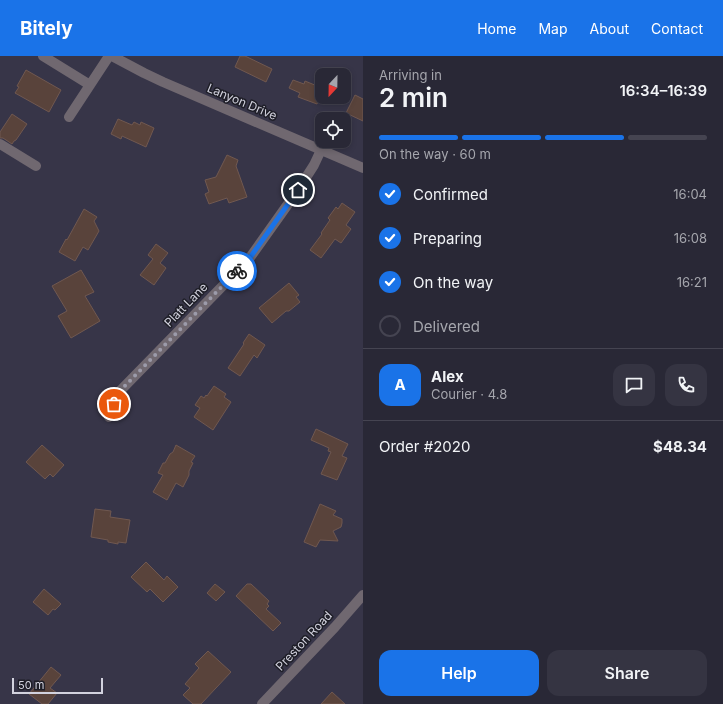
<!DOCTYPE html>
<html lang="en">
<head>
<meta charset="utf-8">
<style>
	body { margin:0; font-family:Inter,sans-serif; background:#353442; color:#f1f3f6; height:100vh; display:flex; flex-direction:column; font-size:15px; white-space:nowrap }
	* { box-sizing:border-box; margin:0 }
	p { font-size:13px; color:#a5a6ad }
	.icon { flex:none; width:22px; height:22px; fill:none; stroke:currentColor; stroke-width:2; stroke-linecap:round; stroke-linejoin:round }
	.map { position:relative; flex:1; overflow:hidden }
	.details { display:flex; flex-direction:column; background:#292836; width:360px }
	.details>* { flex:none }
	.needle { width:26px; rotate:202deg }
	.fabs { position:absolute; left:315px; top:12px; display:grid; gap:8px }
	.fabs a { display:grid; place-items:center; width:36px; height:36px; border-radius:8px; background:#292836; box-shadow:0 2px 6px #0003,0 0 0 1px #454451; font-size:20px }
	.scale { position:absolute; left:12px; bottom:10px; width:91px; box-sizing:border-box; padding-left:4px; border:2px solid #d2d2de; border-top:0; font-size:11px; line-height:14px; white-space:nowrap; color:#d2d2de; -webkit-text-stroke:3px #1e1e27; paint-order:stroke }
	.pin { position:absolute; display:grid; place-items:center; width:34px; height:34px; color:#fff; margin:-17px; border:2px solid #fff; border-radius:50%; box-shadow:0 1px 4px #0007 }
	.courier { position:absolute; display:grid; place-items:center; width:40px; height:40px; margin:-20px; border:3px solid #1a73e8; border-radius:50%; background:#fff; color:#222; box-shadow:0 1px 5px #0007 }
	.overview em { font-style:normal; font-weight:600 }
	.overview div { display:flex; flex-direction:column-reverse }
	.overview { display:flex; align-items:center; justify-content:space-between; height:68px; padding:0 16px }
	h1 { font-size:26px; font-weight:600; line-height:30px }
	.bar { display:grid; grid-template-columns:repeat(4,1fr); gap:6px 4px; align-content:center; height:48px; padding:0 16px }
	.bar i { height:5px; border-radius:3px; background:#454451 }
	.bar .current { background:#1a73e8 }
	.bar p { grid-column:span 4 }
	.line { display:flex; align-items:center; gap:10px; padding:0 16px; border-top:1px solid #454451 }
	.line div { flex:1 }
	.round { display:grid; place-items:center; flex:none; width:42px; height:42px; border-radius:12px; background:#353442 }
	ol { padding:0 16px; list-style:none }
	li { display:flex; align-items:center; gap:12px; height:44px }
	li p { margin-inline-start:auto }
	li .icon { padding:4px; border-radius:50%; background:#1a73e8; color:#fff; stroke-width:4 }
	li:last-child { color:#a5a6ad }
	li i { width:22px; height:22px; border:2px solid #454451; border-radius:50% }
	.primary-button { display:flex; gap:8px; margin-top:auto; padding:8px 16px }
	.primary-button a { flex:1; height:46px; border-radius:12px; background:#1a73e8; color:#fff; font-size:16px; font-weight:600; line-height:46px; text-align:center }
	.primary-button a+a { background:#353442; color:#f1f3f6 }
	header { display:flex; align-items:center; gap:24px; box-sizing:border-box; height:56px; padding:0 20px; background:#1a73e8; color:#fff }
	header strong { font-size:19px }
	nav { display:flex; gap:22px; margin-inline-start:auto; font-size:14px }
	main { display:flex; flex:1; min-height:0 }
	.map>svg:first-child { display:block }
	.building { fill:#59433b; stroke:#705850 }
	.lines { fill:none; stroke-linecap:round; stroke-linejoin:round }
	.minor { stroke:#706870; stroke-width:10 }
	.done { stroke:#9c9baa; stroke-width:4; stroke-dasharray:0 7.2 }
	.route { stroke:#1a73e8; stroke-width:5 }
	.labels { text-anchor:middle; stroke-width:3; stroke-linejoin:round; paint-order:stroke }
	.street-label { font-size:12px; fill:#d2d2de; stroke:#1e1e27 }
</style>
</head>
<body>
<header>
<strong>Bitely</strong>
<nav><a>Home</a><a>Map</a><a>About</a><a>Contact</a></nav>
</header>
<main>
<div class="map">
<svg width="363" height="648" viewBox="0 0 363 648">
	<rect width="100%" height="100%" fill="#373548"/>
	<!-- building -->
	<path class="building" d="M240,0H245L272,13L266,26L235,11Z
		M26,14L61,34L49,56L15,37L19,31L17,30Z
		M293,24L304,28L305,25L322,32V34L317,48L298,41L300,37L289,32Z
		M355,39L363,43V65L346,57Z
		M12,58L27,68L16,84L14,85L12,88L3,82H0V76Z
		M118,63L132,69L134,66L140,69L141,66L154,72L146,91L122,80L121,83L111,78Z
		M227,99L238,104L236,110L247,141L229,147L227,142L209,148L205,138L209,136L205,124L216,121Z
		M342,147L355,156L346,169L351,173L341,187L335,183L321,202L310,194L322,178L321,177L330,164L328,162L336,151L338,153Z
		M84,153L97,161L94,165L99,175L88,194L83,191L75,205L59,196L66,183L67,184Z
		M156,188L168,197L160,207L166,212L154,229L140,219L153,203L148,199Z
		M81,214L94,236L85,240L100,265L71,282L58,260L67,255L52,230Z
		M289,227L299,239L296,241L300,246L289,255H286L272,267L259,252Z
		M249,278L265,289L257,302L254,299L240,320L228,312L244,288L243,287Z
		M214,330L226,338L224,341L231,346L213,374L194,361L200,352L195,349L201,340L204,342L206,339L207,340Z
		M316,373L348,388L342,400L347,402L337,424L321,418L331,396L328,395L329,392L311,384Z
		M42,389L64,409L53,421L50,418L45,423L26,406Z
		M176,389L195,400L191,406L193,407L189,415V419L183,431L176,427L167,444L153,436L163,419L158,417L163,407H165L170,398L173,396Z
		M320,448L336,455L333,459L342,463V467L341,471L333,475L338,485L320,484L316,491L304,486Z
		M95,453L111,455L110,461L130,464L126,487L118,486V488L108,486V484L91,481Z
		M146,506L164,524L167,520L178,531L163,546L150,533L147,536L131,521Z
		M215,528L225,536L216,545L207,537Z
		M247,528H251L269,545L267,548L269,550L266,553L281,567L273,575L236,540Z
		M44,533L61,548L55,554L53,553L48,559L33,546Z
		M208,595L231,616L201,648H193L183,639L190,632L185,628L199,612L195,608Z
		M51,611L61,619L50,632L57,637L48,648H42L29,638Z
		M332,636L345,648H321Z"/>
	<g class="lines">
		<!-- minor -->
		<path class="minor" d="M43,0L90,29
			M112,0L144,17L163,26L363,112
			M69,61L109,0
			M0,88L36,110
			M109,361L119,336L249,203L298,134L314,109L321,94
			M262,648L335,571L363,539"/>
	</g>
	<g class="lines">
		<!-- done -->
		<path class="done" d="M114,348L119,336L237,215"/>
		<!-- route -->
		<path class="route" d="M237,215L249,203L298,134"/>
	</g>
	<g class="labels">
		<!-- street labels -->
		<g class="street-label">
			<text transform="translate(242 46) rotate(23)" y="4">Lanyon Drive</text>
			<text transform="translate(186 249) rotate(-46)" y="4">Platt Lane</text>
			<text transform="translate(304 585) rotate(-47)" y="4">Preston Road</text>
		</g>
	</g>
</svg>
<div class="fabs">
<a><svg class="needle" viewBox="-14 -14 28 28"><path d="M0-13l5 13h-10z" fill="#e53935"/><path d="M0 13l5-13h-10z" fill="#a5a6ad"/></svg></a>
<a><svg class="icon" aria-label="locate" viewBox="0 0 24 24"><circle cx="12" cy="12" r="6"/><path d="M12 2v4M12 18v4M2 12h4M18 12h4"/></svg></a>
</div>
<div class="scale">50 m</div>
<div class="pin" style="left:114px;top:348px;background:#ea580c"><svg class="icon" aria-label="bag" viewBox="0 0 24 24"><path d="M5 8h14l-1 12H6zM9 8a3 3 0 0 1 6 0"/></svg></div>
<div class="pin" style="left:298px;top:134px;background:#1f2937"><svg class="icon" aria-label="home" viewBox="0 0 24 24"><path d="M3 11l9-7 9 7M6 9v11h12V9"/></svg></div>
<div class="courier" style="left:237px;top:215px"><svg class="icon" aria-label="bike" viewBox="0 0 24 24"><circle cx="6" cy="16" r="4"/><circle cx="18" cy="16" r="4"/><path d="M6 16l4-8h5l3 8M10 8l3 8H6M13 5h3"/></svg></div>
</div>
<section class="details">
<div class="overview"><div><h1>2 min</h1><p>Arriving in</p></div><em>16:34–16:39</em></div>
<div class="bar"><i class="current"></i><i class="current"></i><i class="current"></i><i></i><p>On the way · 60 m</p></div>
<ol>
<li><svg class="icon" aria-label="check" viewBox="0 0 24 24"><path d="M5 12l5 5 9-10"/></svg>Confirmed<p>16:04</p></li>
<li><svg class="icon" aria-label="check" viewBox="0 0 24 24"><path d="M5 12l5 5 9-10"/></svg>Preparing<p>16:08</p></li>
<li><svg class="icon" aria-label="check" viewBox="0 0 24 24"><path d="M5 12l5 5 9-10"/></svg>On the way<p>16:21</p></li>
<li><i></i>Delivered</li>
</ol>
<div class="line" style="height:72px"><b class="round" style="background:#1a73e8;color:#fff">A</b><div><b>Alex</b><p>Courier · 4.8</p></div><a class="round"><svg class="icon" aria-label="chat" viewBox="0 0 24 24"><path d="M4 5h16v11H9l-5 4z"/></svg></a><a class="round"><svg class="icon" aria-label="phone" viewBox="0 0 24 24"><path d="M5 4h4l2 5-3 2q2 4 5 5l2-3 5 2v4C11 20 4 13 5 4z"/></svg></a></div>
<div class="line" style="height:52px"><div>Order #2020</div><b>$48.34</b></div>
<div class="primary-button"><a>Help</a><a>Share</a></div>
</section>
</main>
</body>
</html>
